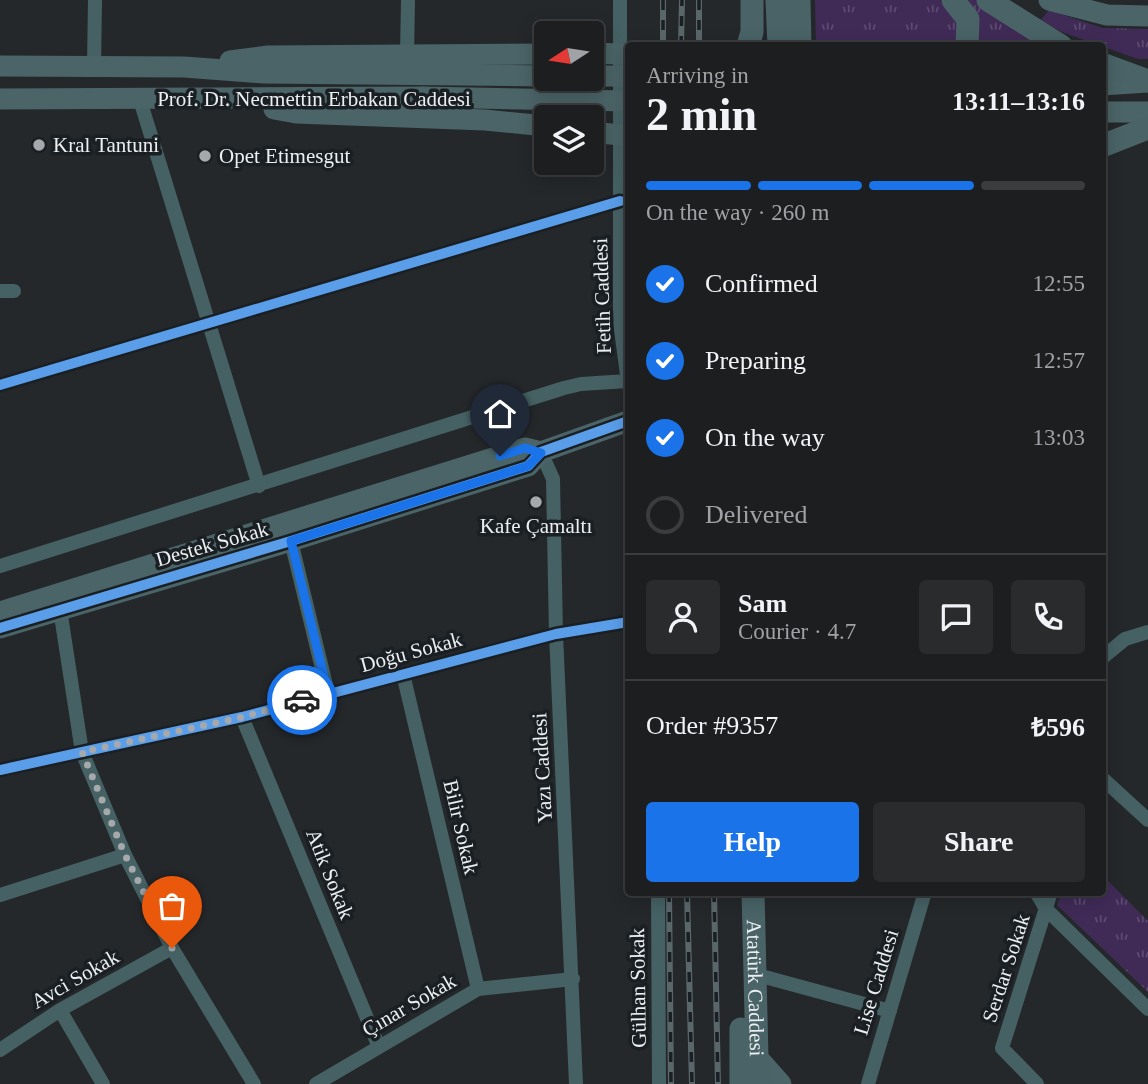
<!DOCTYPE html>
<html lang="en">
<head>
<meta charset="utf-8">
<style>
	body { margin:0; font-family:Georgia,serif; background:#292b2d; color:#f1f3f6; height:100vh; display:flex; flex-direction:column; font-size:26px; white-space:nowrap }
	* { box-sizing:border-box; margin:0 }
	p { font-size:23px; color:#a0a2a5 }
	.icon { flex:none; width:38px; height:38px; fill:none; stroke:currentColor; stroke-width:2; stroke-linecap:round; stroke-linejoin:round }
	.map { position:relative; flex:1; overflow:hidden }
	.drawer { position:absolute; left:625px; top:42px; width:481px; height:854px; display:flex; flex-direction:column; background:#1c1e20; border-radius:7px; box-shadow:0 4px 18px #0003,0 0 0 2px #3a3c3e }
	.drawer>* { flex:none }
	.needle { width:46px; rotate:258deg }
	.controls { position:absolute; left:534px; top:21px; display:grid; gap:14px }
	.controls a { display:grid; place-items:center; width:70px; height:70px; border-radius:7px; background:#1c1e20; box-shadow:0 4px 18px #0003,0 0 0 2px #3a3c3e; font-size:35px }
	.pin { position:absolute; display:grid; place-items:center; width:60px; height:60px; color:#fff; margin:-72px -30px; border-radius:50% 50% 50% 0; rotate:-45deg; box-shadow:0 0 7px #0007 }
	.pin .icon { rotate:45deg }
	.courier { position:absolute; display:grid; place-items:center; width:70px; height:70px; margin:-35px; border:5px solid #1a73e8; border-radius:50%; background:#fff; color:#222; box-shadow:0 2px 9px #0007 }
	.head em { font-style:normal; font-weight:700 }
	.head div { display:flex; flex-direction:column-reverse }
	.head { display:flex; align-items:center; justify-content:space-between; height:119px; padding:0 21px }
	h1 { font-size:46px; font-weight:700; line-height:52px }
	.bar { display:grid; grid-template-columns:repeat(4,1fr); gap:10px 7px; align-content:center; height:84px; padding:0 21px }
	.bar i { height:9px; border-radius:5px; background:#3a3c3e }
	.bar .on { background:#1a73e8 }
	.bar p { grid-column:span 4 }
	.line { display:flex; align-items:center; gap:18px; padding:0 21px; border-top:2px solid #3a3c3e }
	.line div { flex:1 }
	.round { display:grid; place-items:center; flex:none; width:74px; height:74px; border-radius:7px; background:#292b2d }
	ol { padding:0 21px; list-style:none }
	li { display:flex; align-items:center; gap:21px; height:77px }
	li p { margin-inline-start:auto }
	li .icon { padding:7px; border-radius:50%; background:#1a73e8; color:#fff; stroke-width:4 }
	li:last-child { color:#a0a2a5 }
	li i { width:38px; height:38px; border:4px solid #3a3c3e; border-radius:50% }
	.button { display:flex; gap:14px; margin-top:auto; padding:14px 21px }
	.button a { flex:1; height:80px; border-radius:7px; background:#1a73e8; color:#fff; font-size:28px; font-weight:700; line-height:80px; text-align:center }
	.button a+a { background:#292b2d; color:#f1f3f6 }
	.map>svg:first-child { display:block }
	.grass { fill:url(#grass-tufts) }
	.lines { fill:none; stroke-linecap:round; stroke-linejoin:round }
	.street { stroke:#466164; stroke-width:14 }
	.secondary { stroke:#4b6467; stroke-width:21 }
	.primary { stroke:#496366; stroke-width:23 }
	.rail-casing { stroke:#5a676a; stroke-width:6 }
	.rail { stroke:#1a1f23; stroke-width:3.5; stroke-dasharray:10; stroke-linecap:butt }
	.secondary-bridge { stroke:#4b6467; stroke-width:21 }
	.cycleway-casing { stroke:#1a1f23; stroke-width:15 }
	.cycleway { stroke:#5a9eea; stroke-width:10 }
	.done { stroke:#a6a9ac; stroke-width:7; stroke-dasharray:0 12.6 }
	.route { stroke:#1a73e8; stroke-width:9 }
	.poi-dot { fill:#a6a9ac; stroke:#1a1f23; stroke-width:2.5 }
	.labels { text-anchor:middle; stroke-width:7; stroke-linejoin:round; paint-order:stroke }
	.street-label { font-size:21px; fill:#ebeff2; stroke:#1a1f23 }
	.poi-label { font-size:21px; fill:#ebeff2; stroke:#1a1f23; text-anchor:start }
</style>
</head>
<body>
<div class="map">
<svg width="1148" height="1084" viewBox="0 0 1148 1084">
	<defs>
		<pattern id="grass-tufts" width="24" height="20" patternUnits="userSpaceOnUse" patternTransform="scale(1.75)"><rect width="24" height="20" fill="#402b57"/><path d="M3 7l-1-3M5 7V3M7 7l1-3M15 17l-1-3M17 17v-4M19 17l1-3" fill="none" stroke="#5c4a70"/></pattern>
	</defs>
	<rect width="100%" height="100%" fill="#25282b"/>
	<!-- grass -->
	<path class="grass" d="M815,0H940L955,10L962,45H816Z
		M968,0H975L1044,45H979L977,18Z
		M1049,10L1102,28L1148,29V59H1138L1062,32L1041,20Z
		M1103,876L1148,921V992L1057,905L1062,893L1102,892Z"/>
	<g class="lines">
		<!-- street -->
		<path class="street" d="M620,0V322L628,382
			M407,55L408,0
			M94,67L95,0
			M140,100L259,486
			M0,291H14
			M0,385L620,201
			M541,452L553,479L556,634L576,1084
			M291,541L328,693
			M0,566L564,388L581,384L628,381
			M60,609L82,752L125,855L172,948L254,1084
			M1102,658L1125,639L1148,632
			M403,674L478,989
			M242,717L379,1047
			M0,770L242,717L556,634L628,622
			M1102,778L1148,820
			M658,892L659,1084
			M1036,892L1046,909L1148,1009
			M0,895L125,855
			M754,974L890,1011
			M60,1010L103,1084
			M0,1050L60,1010L172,948
			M316,1084L478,989L573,979
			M868,1084L925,892
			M1037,1084L1002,1048L1051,892"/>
		<!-- secondary -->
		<path class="secondary" d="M1049,0L1107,15L1148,16
			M592,53L619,54
			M230,61L268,56L546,54
			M0,66L184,67L264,73L546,76
			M1102,85L1148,82
			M0,99L423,97
			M274,109L296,113L485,120L546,126
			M1102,112H1148
			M592,132L620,135
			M0,612L525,448L541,452
			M0,628L291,541L528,466L541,452L628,421
			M757,1057L781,1084"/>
		<!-- primary -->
		<g class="primary">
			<path d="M777,0L779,46"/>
			<path d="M799,0L800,46"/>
			<path d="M953,0L968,19L967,46"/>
			<path d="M988,0L1061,46"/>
			<path d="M748,46L752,32V0"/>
			<path d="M1102,64L1148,81"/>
			<path d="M1102,146L1148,128"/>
			<path id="s1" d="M753,892L757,1057L761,1084"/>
			<path d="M741,1029V1084"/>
		</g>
		<defs>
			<path id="rail" d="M663,0V46
				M699,0V46
				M681,46L682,0
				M669,892L671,1084
				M687,892L692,1084
				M714,892L718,1084"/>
		</defs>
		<!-- rail casing -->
		<use href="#rail" class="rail-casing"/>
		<!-- rail -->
		<use href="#rail" class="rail"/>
		<!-- secondary-bridge -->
		<path class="secondary-bridge" d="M592,76H628
			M423,97L628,101"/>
		<defs>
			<path id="cycleway" d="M0,385L620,201
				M0,628L291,541L528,466L541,452L628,421
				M0,770L242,717L556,634L628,622"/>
		</defs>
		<!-- cycleway casing -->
		<use href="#cycleway" class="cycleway-casing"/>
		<!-- cycleway -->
		<use href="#cycleway" class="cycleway"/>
	</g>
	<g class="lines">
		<!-- done -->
		<path class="done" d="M172,948L125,855L82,752L243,717L302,700"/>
		<!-- route -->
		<path class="route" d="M302,700L328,693L291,541L528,466L541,453L525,448L500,456"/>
	</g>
	<!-- markers -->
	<g class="poi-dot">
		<circle cx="39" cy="145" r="7"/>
		<circle cx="205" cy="156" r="7"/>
		<circle cx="536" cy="502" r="7"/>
	</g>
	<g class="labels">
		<!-- street labels -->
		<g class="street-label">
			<text x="314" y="106">Prof. Dr. Necmettin Erbakan Caddesi</text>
			<text transform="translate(602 296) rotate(-92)" y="7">Fetih Caddesi</text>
			<text transform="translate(212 544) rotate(-16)" y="7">Destek Sokak</text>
			<text transform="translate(411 652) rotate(-15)" y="7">Doğu Sokak</text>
			<text transform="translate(542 768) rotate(-93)" y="7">Yazı Caddesi</text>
			<text transform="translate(461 827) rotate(77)" y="7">Bilir Sokak</text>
			<text transform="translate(330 874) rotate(68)" y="7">Atik Sokak</text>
			<text transform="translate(1006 968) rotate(-72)" y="7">Serdar Sokak</text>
			<text transform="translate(75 979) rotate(-30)" y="7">Avci Sokak</text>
			<text transform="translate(876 982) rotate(-73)" y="7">Lise Caddesi</text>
			<text transform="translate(638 988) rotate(-91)" y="7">Gülhan Sokak</text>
			<text dy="7" stroke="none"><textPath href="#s1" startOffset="96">Atatürk Caddesi</textPath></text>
			<text transform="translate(409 1005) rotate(-30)" y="7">Çınar Sokak</text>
		</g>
		<!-- poi labels -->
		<g class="poi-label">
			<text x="53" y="152">Kral Tantuni</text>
			<text x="219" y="163">Opet Etimesgut</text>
			<text x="536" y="533" text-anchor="middle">Kafe Çamaltı</text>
		</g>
	</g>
</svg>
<div class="controls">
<a><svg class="needle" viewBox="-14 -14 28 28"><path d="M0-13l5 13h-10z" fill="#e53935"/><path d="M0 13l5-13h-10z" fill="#a0a2a5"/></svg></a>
<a><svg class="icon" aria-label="layers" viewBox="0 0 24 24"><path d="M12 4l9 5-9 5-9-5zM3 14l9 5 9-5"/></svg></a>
</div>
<div class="pin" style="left:172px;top:948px;background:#ea580c"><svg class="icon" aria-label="bag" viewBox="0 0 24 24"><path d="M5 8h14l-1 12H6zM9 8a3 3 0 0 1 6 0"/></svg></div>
<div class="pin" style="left:500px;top:456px;background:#1f2937"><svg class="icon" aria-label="home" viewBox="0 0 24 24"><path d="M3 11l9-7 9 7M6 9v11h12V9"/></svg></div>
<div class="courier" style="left:302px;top:700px"><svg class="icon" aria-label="car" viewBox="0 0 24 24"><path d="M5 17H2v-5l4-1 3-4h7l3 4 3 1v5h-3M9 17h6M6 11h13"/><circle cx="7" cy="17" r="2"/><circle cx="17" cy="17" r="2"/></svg></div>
<section class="drawer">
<div class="head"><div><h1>2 min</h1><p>Arriving in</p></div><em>13:11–13:16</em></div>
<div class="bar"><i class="on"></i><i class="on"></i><i class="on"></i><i></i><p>On the way · 260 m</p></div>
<ol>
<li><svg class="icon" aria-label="check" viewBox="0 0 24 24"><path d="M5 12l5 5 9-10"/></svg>Confirmed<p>12:55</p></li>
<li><svg class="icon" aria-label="check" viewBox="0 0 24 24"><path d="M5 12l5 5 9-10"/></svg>Preparing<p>12:57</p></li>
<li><svg class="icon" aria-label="check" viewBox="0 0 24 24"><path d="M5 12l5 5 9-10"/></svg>On the way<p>13:03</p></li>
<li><i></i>Delivered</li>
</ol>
<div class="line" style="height:126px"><a class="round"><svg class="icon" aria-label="person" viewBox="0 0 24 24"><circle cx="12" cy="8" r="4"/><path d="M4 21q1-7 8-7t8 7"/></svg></a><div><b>Sam</b><p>Courier · 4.7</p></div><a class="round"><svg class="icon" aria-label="chat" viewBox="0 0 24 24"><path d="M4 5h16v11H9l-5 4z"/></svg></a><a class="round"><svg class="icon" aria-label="phone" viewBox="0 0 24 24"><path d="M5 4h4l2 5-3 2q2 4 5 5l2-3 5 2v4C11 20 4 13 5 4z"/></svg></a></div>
<div class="line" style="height:91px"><div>Order #9357</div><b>₺596</b></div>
<div class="button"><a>Help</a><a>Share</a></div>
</section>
</div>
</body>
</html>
